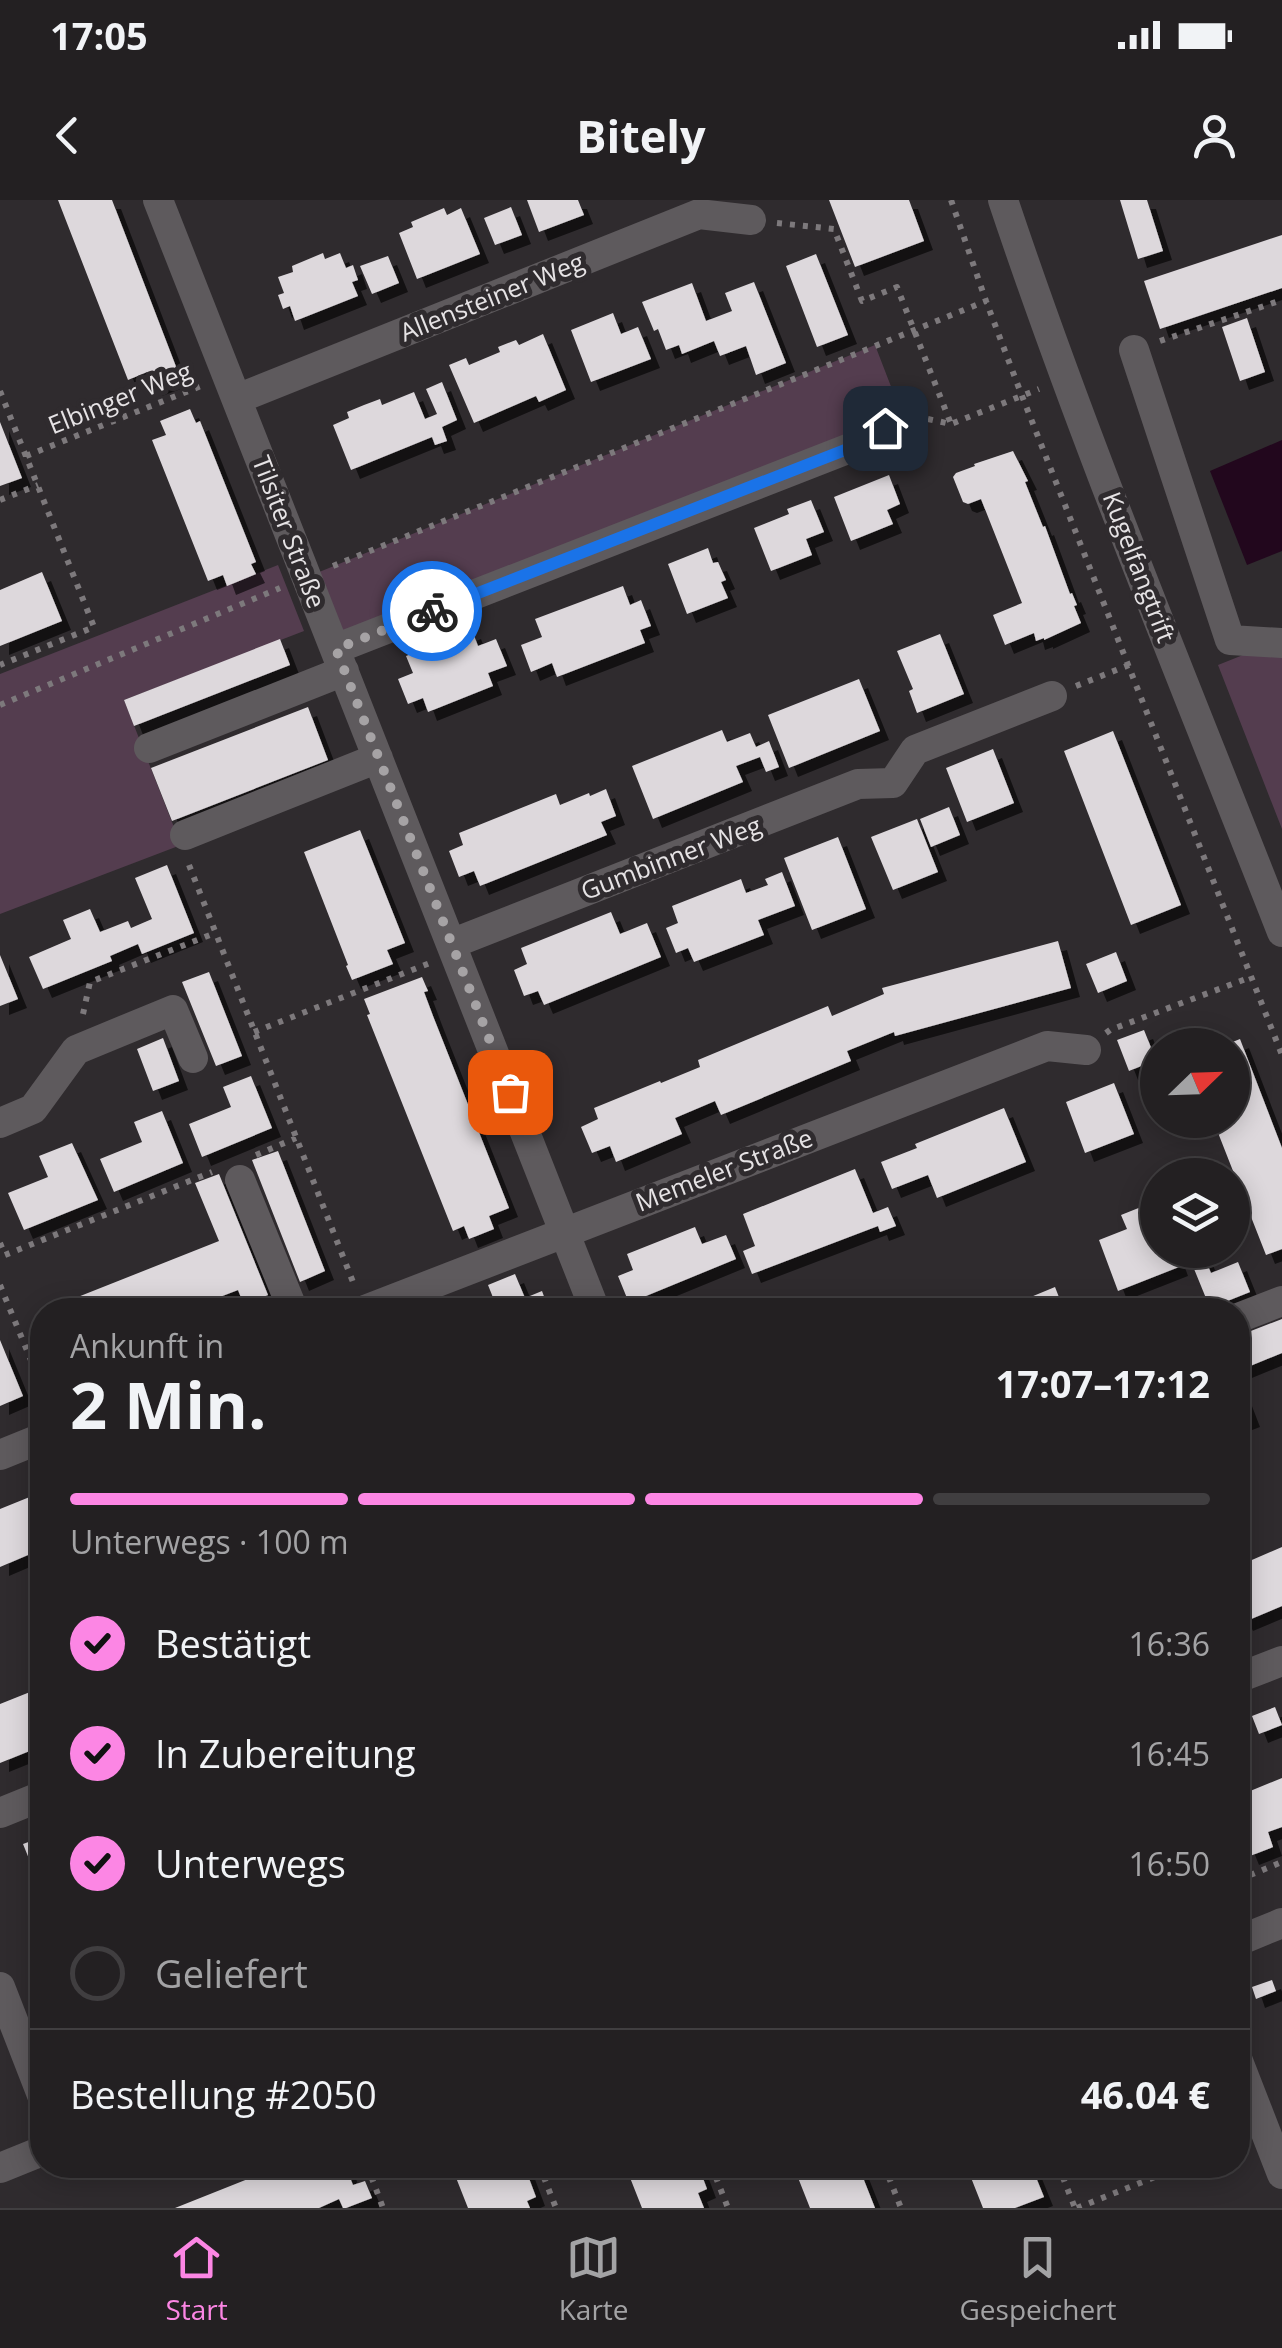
<!DOCTYPE html>
<html lang="de">
<head>
<meta charset="utf-8">
<style>
	body { margin:0; font-family:"Open Sans",sans-serif; background:#2b282a; color:#f1f3f6; height:100vh; display:flex; flex-direction:column; font-size:38px; white-space:nowrap }
	* { box-sizing:border-box; margin:0 }
	p { font-size:32px; color:#a3a3a5 }
	.icon { flex:none; width:55px; height:55px; fill:none; stroke:currentColor; stroke-width:2; stroke-linecap:round; stroke-linejoin:round }
	.map { position:relative; flex:1; overflow:hidden }
	.side { position:absolute; left:30px; top:1098px; width:1220px; height:880px; display:flex; flex-direction:column; background:#232022; border-radius:40px; box-shadow:0 5px 25px #0003,0 0 0 2px #403e40 }
	.side>* { flex:none }
	.needle { width:65px; rotate:67deg }
	.controls { position:absolute; left:1140px; top:828px; display:grid; gap:20px }
	.controls a { display:grid; place-items:center; width:110px; height:110px; border-radius:50%; background:#232022; box-shadow:0 5px 25px #0003,0 0 0 2px #403e40; font-size:50px }
	.pin { position:absolute; display:grid; place-items:center; width:85px; height:85px; color:#fff; margin:-42px; border-radius:20px; box-shadow:0 5px 15px #0006 }
	.courier { position:absolute; display:grid; place-items:center; width:100px; height:100px; margin:-50px; border:8px solid #1a73e8; border-radius:50%; background:#fff; color:#222; box-shadow:0 2px 12px #0007 }
	.summary em { font-style:normal; font-weight:700 }
	.summary div { display:flex; flex-direction:column-reverse }
	.summary { display:flex; align-items:center; justify-content:space-between; height:170px; padding:0 40px }
	h1 { font-size:65px; font-weight:700; line-height:75px }
	.bar { display:grid; grid-template-columns:repeat(4,1fr); gap:15px 10px; align-content:center; height:120px; padding:0 40px }
	.bar i { height:12px; border-radius:8px; background:#403e40 }
	.bar .current { background:#fc86e4 }
	.bar p { grid-column:span 4 }
	.line { display:flex; align-items:center; gap:25px; padding:0 40px; border-top:2px solid #403e40 }
	.line div { flex:1 }
	ol { padding:0 40px; list-style:none }
	li { display:flex; align-items:center; gap:30px; height:110px }
	li p { margin-inline-start:auto }
	li .icon { padding:10px; border-radius:50%; background:#fc86e4; color:#111; stroke-width:4 }
	li:last-child { color:#a3a3a5 }
	li i { width:55px; height:55px; border:5px solid #403e40; border-radius:50% }
	.status { display:flex; justify-content:space-between; align-items:center; height:70px; padding:0 50px; background:#232022; direction:ltr }
	.status svg { height:28px; fill:currentColor }
	header { display:flex; justify-content:space-between; align-items:center; height:130px; padding:0 40px; background:#232022; font-size:45px; font-weight:700 }
	.menu { display:flex; justify-content:space-around; align-items:center; height:140px; border-top:2px solid #403e40; background:#232022; font-size:28px; color:#a3a3a5 }
	.menu a { display:grid; justify-items:center; gap:5px }
	.menu .current { color:#fc86e4 }
	.map>svg:first-child { display:block }
	.green { fill:#543d4f }
	.water { fill:#22071d }
	.building { fill:#ddd8dc; filter:url(#shadow) }
	.lines { fill:none; stroke-linecap:round; stroke-linejoin:round }
	.path { stroke:#7d797c; stroke-width:6; stroke-dasharray:5 8; stroke-linecap:butt }
	.minor { stroke:#5e5a5d; stroke-width:30 }
	.done { stroke:#a6a3a5; stroke-width:10; stroke-dasharray:0 18 }
	.route { stroke:#1a73e8; stroke-width:12 }
	.labels { text-anchor:middle; stroke-width:10; stroke-linejoin:round; paint-order:stroke }
	.street-label { font-size:25px; fill:#e6e3e5; stroke:#2f2b2e }
</style>
</head>
<body>
<div class="status"><b>17:05</b><svg viewBox="0 0 49 12"><path d="M0 12V9h3v3zM5 12V6h3v6zM10 12V3h3v9zM15 12V0h3v12zM26 1h20v11H26zM47 4h2v5h-2z"/></svg></div>
<header><svg class="icon" aria-label="back" viewBox="0 0 24 24"><path d="M15 5l-7 7 7 7"/></svg>Bitely<svg class="icon" aria-label="person" viewBox="0 0 24 24"><circle cx="12" cy="8" r="4"/><path d="M4 21q1-7 8-7t8 7"/></svg></header>
<div class="map">
<svg width="1282" height="2008" viewBox="0 0 1282 2008">
	<defs>
		<filter id="shadow"><feDropShadow dx="9" dy="9" stdDeviation="0" flood-color="#0009"/></filter>
	</defs>
	<rect width="100%" height="100%" fill="#2f2b2e"/>
	<!-- green -->
	<path class="green" d="M875,145L902,215L335,449L307,377Z
		M278,365L304,431L124,500L181,645L0,714V474Z
		M1263,447L1282,458V629L1218,465Z"/>
	<!-- water -->
	<path class="water" d="M1282,240V351L1247,365L1210,271Z"/>
	<!-- building -->
	<path class="building" d="M58,0H112L180,177L153,187L147,172L128,180Z
		M527,0H578L584,15L539,32Z
		M829,0H909L924,41L855,67Z
		M1120,0H1147L1163,51L1138,59Z
		M511,7L522,35L495,45L484,18Z
		M444,8L447,15L461,8L480,54L417,79L399,33L413,27L411,22Z
		M1282,35V88L1160,129L1144,81Z
		M323,53L325,59L340,53L346,68L353,65L358,80L352,82L358,96L295,121L290,106L283,109L278,95L284,93L278,77L293,72L292,66Z
		M816,54L848,135L817,147L786,66Z
		M388,56L399,83L372,94L360,66Z
		M754,82L786,163L756,175L746,146L720,156L714,141L682,154L679,145L666,150L658,129L654,131L642,102L692,83L706,121L732,111L725,93Z
		M613,113L621,134L638,127L651,159L591,182L571,130Z
		M1247,118L1265,172L1240,181L1222,127Z
		M543,134L566,190L539,202L536,196L474,223L449,165L466,158L469,165L500,152L498,147L516,140L519,145Z
		M442,182L457,220L442,227L447,241L435,245L432,237L351,270L333,225L349,218L347,212L364,205L380,199L382,205L414,192L425,219L437,214L426,189Z
		M190,209L196,223L200,221L256,362L251,364L256,374L227,386L223,375L208,381L152,240L166,235L160,221Z
		M0,222L22,278L0,286Z
		M1013,251L1028,281L1025,282L1043,327L1045,326L1070,394L1072,393L1077,405L1074,406L1081,423L1044,440V438L1036,441L1034,433L1005,445L993,415L1022,403L981,299L968,304L963,302L953,277L956,273L975,266L974,264Z
		M889,275L900,304L887,310L893,324L851,341L834,297Z
		M811,300L824,332L806,339L812,355L771,371L754,328L789,314L787,309Z
		M708,348L713,363L718,362L726,380L721,382L728,398L687,414L668,364Z
		M42,372L62,421L0,446V390Z
		M623,386L630,405L641,400L651,426L640,430L645,443L557,477L552,463L531,472L521,445L542,437L535,419Z
		M472,430L478,446L496,439L507,466L488,473L493,486L428,512L423,498L408,504L398,479L413,473L406,456Z
		M940,434L964,494L917,513L909,491L913,489L897,451Z
		M280,439L290,465L134,526L124,500Z
		M859,479L880,531L789,568L768,515Z
		M308,507L328,560L172,621L151,568Z
		M722,530L727,542L750,533L756,547L769,541L779,567L766,572L760,557L736,566L743,582L653,619L632,566Z
		M1113,531L1181,705L1131,725L1064,551Z
		M993,549L1014,603L967,622L946,568Z
		M606,589L616,616L601,622L607,635L480,686L474,671L459,677L449,651L463,645L459,633L556,594L560,605L589,593L590,596Z
		M949,607L960,635L931,647L920,619Z
		M917,619L938,672L893,690L871,637Z
		M360,630L405,743L387,750L393,764L352,780L346,766L348,765L304,652Z
		M838,637L866,709L812,730L784,658Z
		M167,665L194,733L142,754L138,744L110,756L112,761L43,789L29,757L71,739L63,720L90,709L100,732L128,721L131,728L152,719L135,678Z
		M782,672L795,706L758,720L764,735L694,762L688,748L676,753L666,728L678,723L672,706L741,679L746,693L768,685L765,679Z
		M611,712L620,734L647,723L661,757L544,805L538,791L524,796L514,770L527,764L521,748Z
		M1058,741L1071,788L895,836L894,832L847,851L851,861L721,915L715,901L675,918L682,934L616,962L610,946L592,953L581,927L598,919L594,908L660,881L661,883L700,867L698,860L828,806L832,816L884,794L882,788Z
		M1116,752L1127,781L1098,793L1086,764Z
		M0,755L18,799L0,806Z
		M209,772L242,856L216,866L182,782Z
		M422,777L428,791L424,792L433,816L509,1008L489,1016L494,1029L469,1039L464,1026L453,1031L367,815L370,814L364,799Z
		M1144,830L1156,860L1129,871L1117,840Z
		M163,838L179,881L153,891L137,849Z
		M1240,839L1282,948V1049L1266,1055L1213,920H1232V845H1225Z
		M251,876L272,928L202,957L189,924L231,907L223,887Z
		M1114,883L1134,934L1085,953L1066,902Z
		M1004,908L1026,962L937,998L928,975L892,989L881,962L917,948L915,944Z
		M162,911L183,963L114,992L100,959L142,942L134,922Z
		M72,943L98,1000L24,1030L8,993L48,977L39,956Z
		M278,951L325,1071L300,1082L252,960Z
		M855,969L873,1013L888,1007L896,1026L880,1032L878,1026L752,1074L743,1051L755,1046L743,1014Z
		M219,974L268,1095L244,1105L238,1090L186,1110H45L219,1041L195,983Z
		M1151,1003L1158,1020V1050H1173L1179,1067L1118,1091L1099,1040L1127,1029L1121,1015Z
		M695,1027L702,1044L726,1035L736,1059L629,1103L618,1076L633,1070L627,1054Z
		M1203,1054L1211,1073L1238,1062L1250,1092L1210,1108L1190,1059Z
		M515,1074L525,1098L542,1091L549,1110H498L488,1085Z
		M1055,1087L1064,1110H999Z
		M1282,1119V1153L1238,1171V1136Z
		M0,1140L23,1196L0,1206Z
		M1238,1184L1251,1218L1238,1223Z
		M42,1292V1349L0,1367V1309Z
		M1282,1347V1406L1244,1422L1241,1416L1238,1417V1366Z
		M35,1490L42,1507V1532L38,1534L42,1546L0,1563V1504Z
		M1275,1507L1282,1525L1259,1534L1252,1516Z
		M1282,1578V1627L1268,1632L1273,1647L1250,1656L1244,1641L1238,1644V1596Z
		M42,1637V1691L23,1644Z
		M1272,1780L1276,1791L1256,1799L1252,1787Z
		M283,1965H345L353,1985L365,1981L372,1998L346,2008H343L339,1999L319,2008H175Z
		M451,1965H513L515,1969L524,1965L536,1997L527,2001L530,2008H468Z
		M625,1965H698L707,1989L698,1993L704,2008H642Z
		M793,1965H858L875,2008H810Z
		M966,1965H1031L1044,1997L1015,2008H983Z"/>
	<g class="lines">
		<!-- path -->
		<path class="path" d="M951,0L986,101L1022,196L1282,855
			M777,23L834,29L862,101L897,87L951,224
			M1160,141L1282,100
			M0,191L94,427L0,465
			M928,219L951,224L1039,189
			M26,256L201,186
			M0,300L38,285
			M333,366L986,101
			M1076,486L1129,465
			M0,505L280,388
			M189,665L353,1082
			M83,814L90,782L215,733
			M254,832L430,763
			M1106,833L1110,830L1251,777
			M256,955L296,938
			M0,1043L5,1055L212,972
			M0,1085L42,1187
			M1238,1680L1282,1662
			M367,1965L383,2008
			M539,1965L556,2008
			M711,1965L728,2008
			M884,1965L901,2008
			M1058,1965L1075,2008
			M1077,2008L1185,1965"/>
		<!-- minor -->
		<path class="minor" d="M158,0L595,1110
			M1003,0C1086,248 1187,489 1282,732
			M1134,150L1230,440L1282,443
			M237,199L699,14L751,20
			M335,449L868,241L902,215
			M149,548L344,471
			M185,635L378,558
			M451,744L858,584L893,583L915,550L1052,496
			M0,923L33,909L76,850L173,810L193,858
			M240,980L293,1110
			M365,1110L1047,846L1086,850
			M1238,1118L1282,1101
			M0,1255L42,1238
			M1238,1478L1282,1461
			M0,1613L42,1596
			M1238,1741L1282,1723
			M0,1787L42,1895
			M1238,1861L1282,1974
			M0,1968L42,1951"/>
	</g>
	<g class="lines">
		<!-- done -->
		<path class="done" d="M432,411L336,449L510,892"/>
		<!-- route -->
		<path class="route" d="M432,411L868,241L885,228"/>
	</g>
	<g class="labels">
		<!-- street labels -->
		<g class="street-label">
			<text transform="translate(492 97) rotate(-22)" y="9">Allensteiner Weg</text>
			<text transform="translate(120 198) rotate(-22)" y="9">Elbinger Weg</text>
			<text transform="translate(289 332) rotate(69)" y="9">Tilsiter Straße</text>
			<text transform="translate(1139 367) rotate(69)" y="9">Kugelfangtrift</text>
			<text transform="translate(671 658) rotate(-21)" y="9">Gumbinner Weg</text>
			<text transform="translate(724 970) rotate(-21)" y="9">Memeler Straße</text>
		</g>
	</g>
</svg>
<div class="controls">
<a><svg class="needle" viewBox="-14 -14 28 28"><path d="M0-13l5 13h-10z" fill="#e53935"/><path d="M0 13l5-13h-10z" fill="#a3a3a5"/></svg></a>
<a><svg class="icon" aria-label="layers" viewBox="0 0 24 24"><path d="M12 4l9 5-9 5-9-5zM3 14l9 5 9-5"/></svg></a>
</div>
<div class="pin" style="left:510px;top:892px;background:#ea580c"><svg class="icon" aria-label="bag" viewBox="0 0 24 24"><path d="M5 8h14l-1 12H6zM9 8a3 3 0 0 1 6 0"/></svg></div>
<div class="pin" style="left:885px;top:228px;background:#1f2937"><svg class="icon" aria-label="home" viewBox="0 0 24 24"><path d="M3 11l9-7 9 7M6 9v11h12V9"/></svg></div>
<div class="courier" style="left:432px;top:411px"><svg class="icon" aria-label="bike" viewBox="0 0 24 24"><circle cx="6" cy="16" r="4"/><circle cx="18" cy="16" r="4"/><path d="M6 16l4-8h5l3 8M10 8l3 8H6M13 5h3"/></svg></div>
<section class="side">
<div class="summary"><div><h1>2 Min.</h1><p>Ankunft in</p></div><em>17:07–17:12</em></div>
<div class="bar"><i class="current"></i><i class="current"></i><i class="current"></i><i></i><p>Unterwegs · 100 m</p></div>
<ol>
<li><svg class="icon" aria-label="check" viewBox="0 0 24 24"><path d="M5 12l5 5 9-10"/></svg>Bestätigt<p>16:36</p></li>
<li><svg class="icon" aria-label="check" viewBox="0 0 24 24"><path d="M5 12l5 5 9-10"/></svg>In Zubereitung<p>16:45</p></li>
<li><svg class="icon" aria-label="check" viewBox="0 0 24 24"><path d="M5 12l5 5 9-10"/></svg>Unterwegs<p>16:50</p></li>
<li><i></i>Geliefert</li>
</ol>
<div class="line" style="height:130px"><div>Bestellung #2050</div><b>46.04 €</b></div>
</section>
</div>
<nav class="menu">
<a class="current"><svg class="icon" aria-label="home" viewBox="0 0 24 24"><path d="M3 11l9-7 9 7M6 9v11h12V9"/></svg>Start</a>
<a><svg class="icon" aria-label="map" viewBox="0 0 24 24"><path d="M3 6l6-2 6 2 6-2v14l-6 2-6-2-6 2zM9 4v14M15 6v14"/></svg>Karte</a>
<a><svg class="icon" aria-label="saved" viewBox="0 0 24 24"><path d="M7 4h10v16l-5-4-5 4z"/></svg>Gespeichert</a>
</nav>
</body>
</html>
